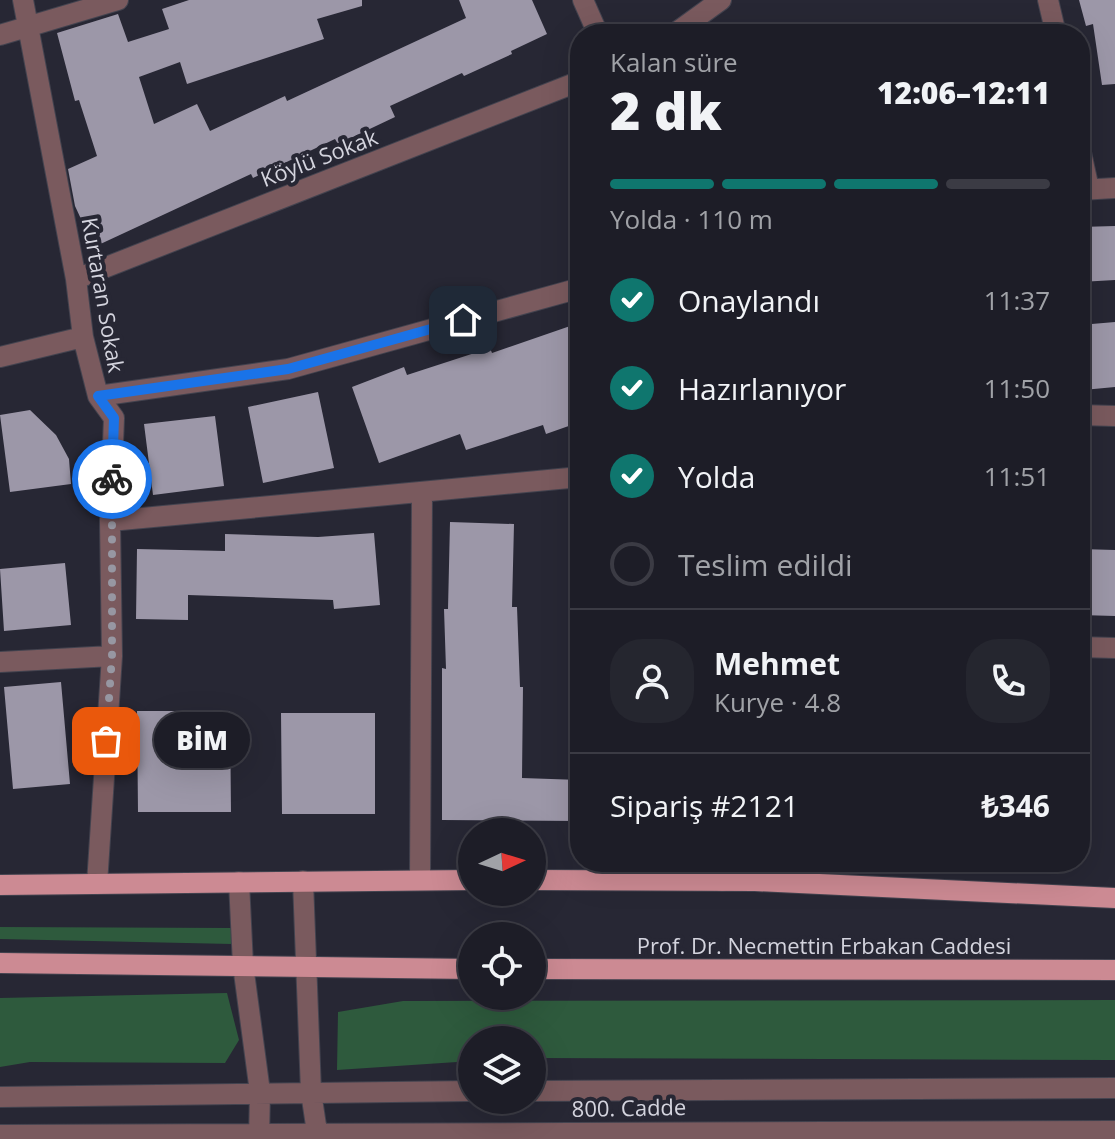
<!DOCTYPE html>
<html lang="tr">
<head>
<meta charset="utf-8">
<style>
	body { margin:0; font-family:"Open Sans",sans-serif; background:#25262f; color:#f1f3f6; height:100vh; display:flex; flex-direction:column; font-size:30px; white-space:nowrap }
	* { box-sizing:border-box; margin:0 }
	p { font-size:26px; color:#a0a2a7 }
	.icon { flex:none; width:44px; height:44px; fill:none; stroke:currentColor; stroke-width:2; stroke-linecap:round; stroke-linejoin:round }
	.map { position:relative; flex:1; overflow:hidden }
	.drawer { position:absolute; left:570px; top:24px; width:520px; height:848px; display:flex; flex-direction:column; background:#1d1d27; border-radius:32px; box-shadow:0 8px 32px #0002,0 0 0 2px #3b3b44 }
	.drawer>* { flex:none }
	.needle { width:52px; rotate:86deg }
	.fabs { position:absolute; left:458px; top:818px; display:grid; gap:16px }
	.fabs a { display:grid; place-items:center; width:88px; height:88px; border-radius:50%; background:#1d1d27; box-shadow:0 8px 32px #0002,0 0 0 2px #3b3b44; font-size:40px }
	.pin { position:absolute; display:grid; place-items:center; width:68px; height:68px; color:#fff; margin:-34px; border-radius:16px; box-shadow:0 4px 12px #0006 }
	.courier { position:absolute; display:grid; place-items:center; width:80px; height:80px; margin:-40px; border:6px solid #1a73e8; border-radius:50%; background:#fff; color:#222; box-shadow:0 2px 10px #0007 }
	.bubble { position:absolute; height:56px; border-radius:28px; background:#1d1d27; box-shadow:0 8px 32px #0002,0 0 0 2px #3b3b44; font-size:26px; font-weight:800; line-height:56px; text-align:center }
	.headline em { font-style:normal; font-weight:800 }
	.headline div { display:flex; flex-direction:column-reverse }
	.headline { display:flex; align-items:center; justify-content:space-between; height:136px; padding:0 40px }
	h1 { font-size:52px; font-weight:800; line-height:60px }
	.bar { display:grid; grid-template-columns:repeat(4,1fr); gap:12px 8px; align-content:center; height:96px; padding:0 40px }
	.bar i { height:10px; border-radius:6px; background:#3b3b44 }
	.bar .current { background:#0f766e }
	.bar p { grid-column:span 4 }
	.line { display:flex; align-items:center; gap:20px; padding:0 40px; border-top:2px solid #3b3b44 }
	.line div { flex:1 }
	.round { display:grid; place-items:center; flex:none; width:84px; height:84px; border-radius:32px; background:#25262f }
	ol { padding:0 40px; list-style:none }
	li { display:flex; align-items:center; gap:24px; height:88px }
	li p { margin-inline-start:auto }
	li .icon { padding:8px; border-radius:50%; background:#0f766e; color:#fff; stroke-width:4 }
	li:last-child { color:#a0a2a7 }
	li i { width:44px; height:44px; border:4px solid #3b3b44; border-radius:50% }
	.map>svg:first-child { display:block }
	.green { fill:#2e5a3d }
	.building { fill:#9c97a8 }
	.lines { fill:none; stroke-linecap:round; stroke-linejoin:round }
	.minor-casing { stroke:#43434f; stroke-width:22 }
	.major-casing { stroke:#43434f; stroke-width:22 }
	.minor { stroke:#7a5a5e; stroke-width:20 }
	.major { stroke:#cc8a93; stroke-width:20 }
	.done { stroke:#9797a2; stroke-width:8; stroke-dasharray:0 14.4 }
	.route { stroke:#1a73e8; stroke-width:10 }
	.labels { text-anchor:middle; stroke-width:8; stroke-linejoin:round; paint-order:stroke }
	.street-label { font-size:22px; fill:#d4d4de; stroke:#272734 }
</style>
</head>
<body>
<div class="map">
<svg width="1115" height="1139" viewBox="0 0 1115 1139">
	<rect width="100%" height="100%" fill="#272734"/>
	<!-- green -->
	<path class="green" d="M0,927L232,928V944L0,939Z
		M227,993L239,1040L225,1063L30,1062L0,1067V998Z
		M1115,1000V1060L532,1058V1040H472V1061L337,1070L338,1012L403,1001Z"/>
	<!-- building -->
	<path class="building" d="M189,0H362V6L317,19L324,39L187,84L180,62L139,77L154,124L197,104L210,131L285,96L287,101L466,18L459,0H532L547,34L511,51L512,54L464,76L462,73L390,106L395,117L338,144L335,139L253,178L251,174L94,247L75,206L68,169L97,156L79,100L75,101L57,33L118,14L128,42L169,29L162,9Z
		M1079,0H1115V84L1102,85L1093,24L1086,26Z
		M1115,226V280L1080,282V227Z
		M1115,322V387L1083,390L1080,325Z
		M576,324L580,336V422L546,434L543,425L466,450L460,434L379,463L352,387L404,367L407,375L490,348L492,353Z
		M318,392L334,468L263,483L248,407Z
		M30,410L56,435L69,459L71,484L10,492L0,415Z
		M215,416L224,486L153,495L144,424Z
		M450,522L514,524L512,607H517L520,687H523L522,778L580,780V821L442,820V668L446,669L444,609H448Z
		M374,533L380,605L334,609L333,600L188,595V620L136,619L137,549L225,551V534L318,537Z
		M1080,549L1115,550V616L1080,615Z
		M65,563L71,625L4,631L0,569Z
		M61,682L70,784L13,789L4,687Z
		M137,711H230L231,812H138Z
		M281,713H375V814H282Z"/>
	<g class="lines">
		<defs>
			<path id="minor" d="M23,0L76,279L83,337L98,396L114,418L110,521L112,656L97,884
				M583,0L598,34
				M1048,0L1056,34
				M674,34L721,0
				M0,35L118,0
				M1080,148L1089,189
				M1080,190L1115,188
				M76,279L580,81
				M0,357L83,337
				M98,396L288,369L580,288
				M1080,415L1115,416
				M110,521L580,477
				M1080,647L1115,648
				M0,662L112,656
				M721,862L722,881
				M420,880L422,492
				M303,881L311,1092L318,1139
				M239,882L243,965L260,1092L259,1139
				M532,1091L1115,1088
				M0,1097L472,1091
				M0,1135L1115,1131"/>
			<path id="major" d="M532,880L755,881L1115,898
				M0,885L472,880
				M0,963L472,969
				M532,969L1115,970"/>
		</defs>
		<!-- minor casing -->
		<use href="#minor" class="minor-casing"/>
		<!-- major casing -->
		<use href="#major" class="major-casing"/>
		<!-- minor -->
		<use href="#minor" class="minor"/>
		<!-- major -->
		<use href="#major" class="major"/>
	</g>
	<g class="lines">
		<!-- done -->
		<path class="done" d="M106,741L112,656V479"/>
		<!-- route -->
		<path class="route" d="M112,479L114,418L98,396L288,369L463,320"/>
	</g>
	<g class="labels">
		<!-- street labels -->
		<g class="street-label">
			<text transform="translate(319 158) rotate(-21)" y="8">Köylü Sokak</text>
			<text transform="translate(103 295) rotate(80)" y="8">Kurtaran Sokak</text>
			<text x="824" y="954">Prof. Dr. Necmettin Erbakan Caddesi</text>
			<text transform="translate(629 1108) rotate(-1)" y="8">800. Cadde</text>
		</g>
	</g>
</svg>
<div class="fabs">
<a><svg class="needle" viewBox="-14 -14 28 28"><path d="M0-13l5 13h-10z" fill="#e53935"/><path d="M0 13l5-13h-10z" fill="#a0a2a7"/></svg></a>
<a><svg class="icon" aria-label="locate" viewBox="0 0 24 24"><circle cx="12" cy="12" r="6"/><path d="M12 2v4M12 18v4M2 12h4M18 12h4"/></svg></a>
<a><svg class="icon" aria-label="layers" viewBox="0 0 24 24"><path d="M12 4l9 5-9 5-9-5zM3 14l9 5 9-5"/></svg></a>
</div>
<div class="pin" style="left:106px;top:741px;background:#ea580c"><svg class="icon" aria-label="bag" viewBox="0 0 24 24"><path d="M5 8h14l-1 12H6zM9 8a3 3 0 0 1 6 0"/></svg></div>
<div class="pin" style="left:463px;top:320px;background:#1f2937"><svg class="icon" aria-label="home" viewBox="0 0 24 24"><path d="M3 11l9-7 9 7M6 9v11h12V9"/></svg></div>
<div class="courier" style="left:112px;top:479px"><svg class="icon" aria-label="bike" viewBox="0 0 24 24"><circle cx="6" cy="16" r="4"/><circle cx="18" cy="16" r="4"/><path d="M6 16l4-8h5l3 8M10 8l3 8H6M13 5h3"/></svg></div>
<div class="bubble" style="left:154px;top:712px;width:96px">BİM</div>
<section class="drawer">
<div class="headline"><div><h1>2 dk</h1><p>Kalan süre</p></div><em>12:06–12:11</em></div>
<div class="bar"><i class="current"></i><i class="current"></i><i class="current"></i><i></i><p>Yolda · 110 m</p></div>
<ol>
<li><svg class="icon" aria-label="check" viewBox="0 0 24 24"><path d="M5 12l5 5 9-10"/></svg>Onaylandı<p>11:37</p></li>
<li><svg class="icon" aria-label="check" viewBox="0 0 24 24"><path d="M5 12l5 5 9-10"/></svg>Hazırlanıyor<p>11:50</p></li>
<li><svg class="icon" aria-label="check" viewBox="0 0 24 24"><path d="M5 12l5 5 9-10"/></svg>Yolda<p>11:51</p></li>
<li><i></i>Teslim edildi</li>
</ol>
<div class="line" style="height:144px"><a class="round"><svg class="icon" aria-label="person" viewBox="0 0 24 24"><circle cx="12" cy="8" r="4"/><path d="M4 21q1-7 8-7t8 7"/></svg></a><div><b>Mehmet</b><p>Kurye · 4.8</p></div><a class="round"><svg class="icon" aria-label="phone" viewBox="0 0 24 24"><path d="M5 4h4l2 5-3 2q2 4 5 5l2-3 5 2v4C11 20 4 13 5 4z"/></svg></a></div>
<div class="line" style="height:104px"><div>Sipariş #2121</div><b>₺346</b></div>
</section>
</div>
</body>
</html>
